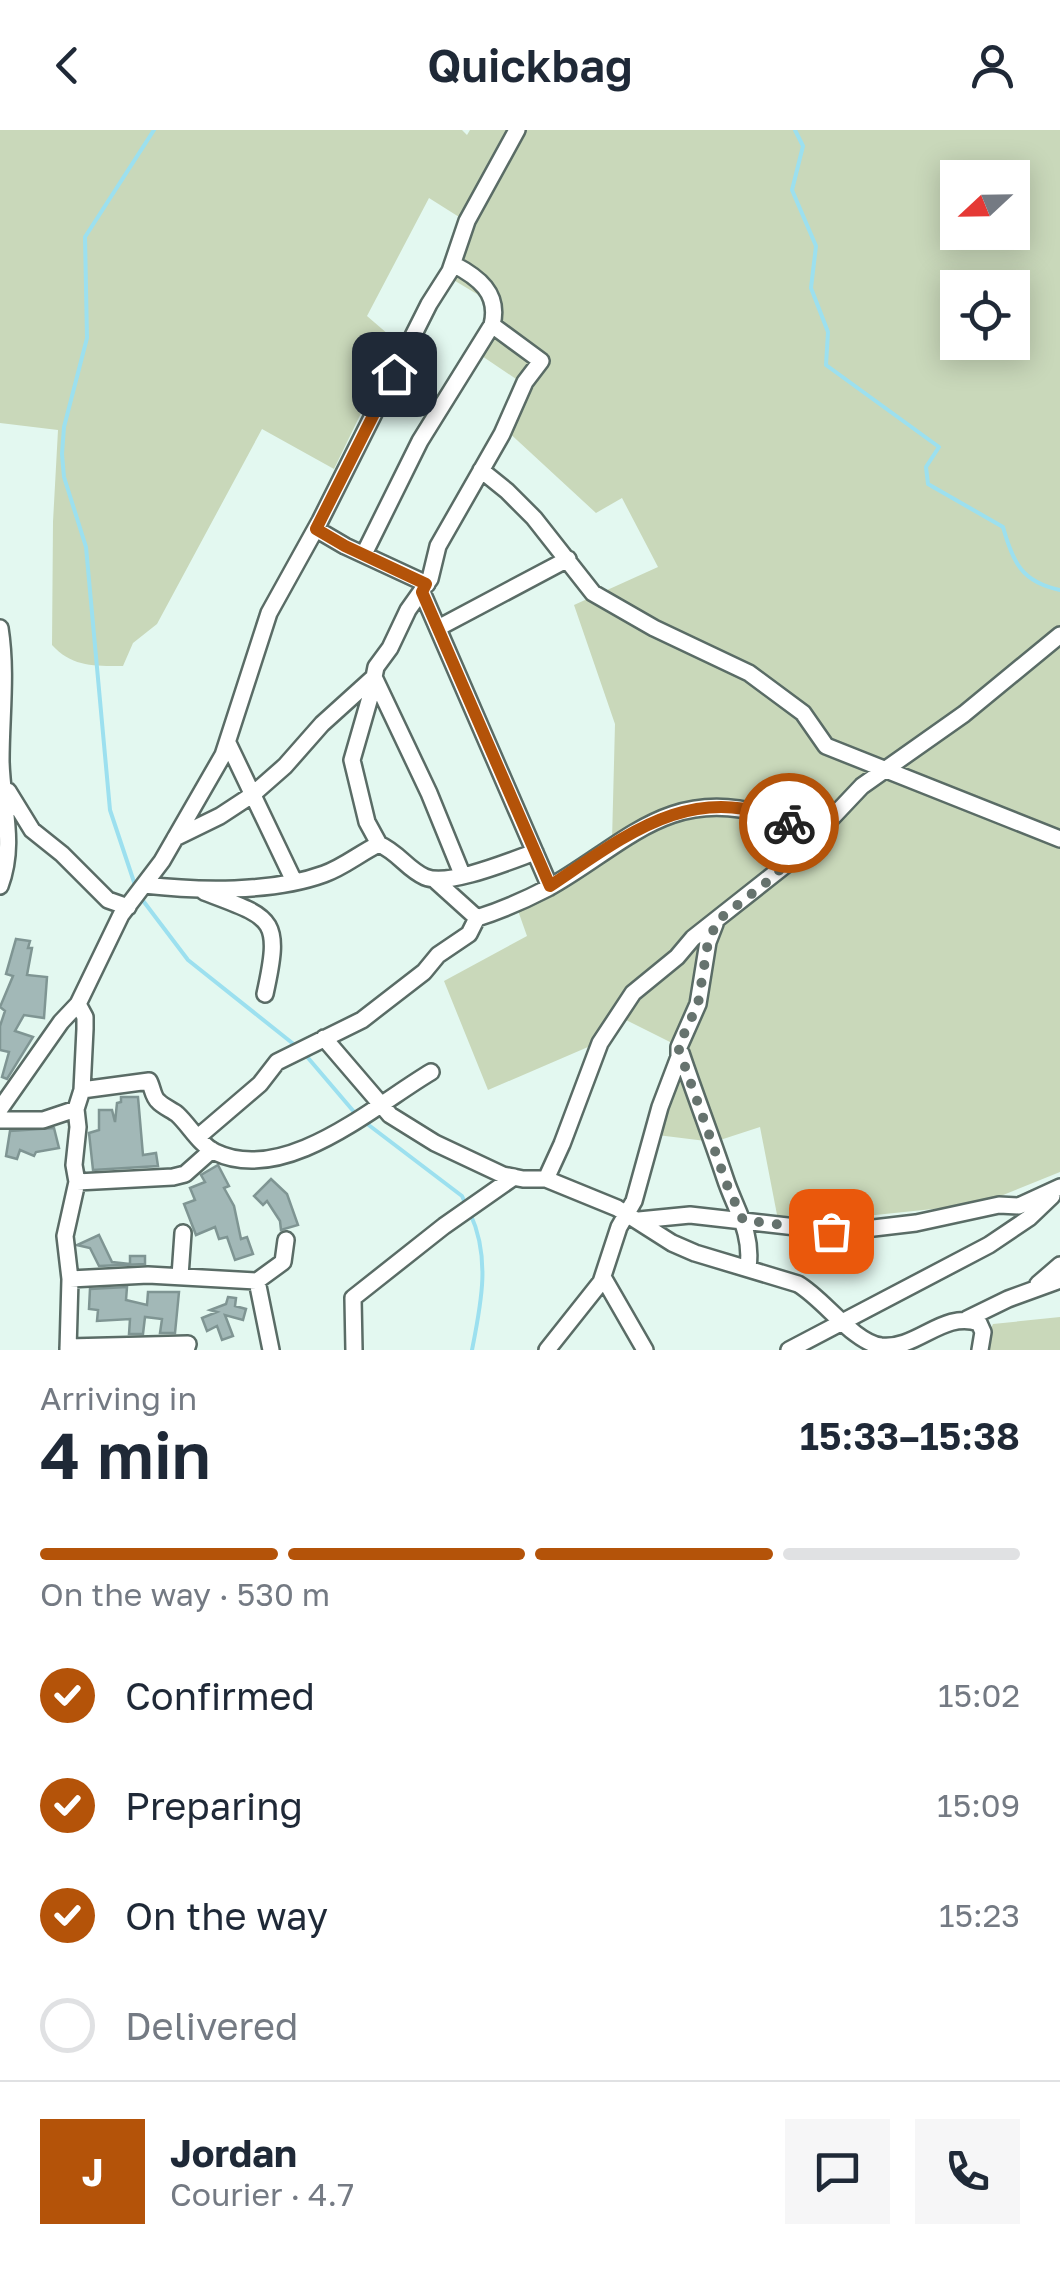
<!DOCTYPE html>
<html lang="en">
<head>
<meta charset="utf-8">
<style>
	body { margin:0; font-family:"Golos Text",sans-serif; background:#f6f6f7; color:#1f2937; height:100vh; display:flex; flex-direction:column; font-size:38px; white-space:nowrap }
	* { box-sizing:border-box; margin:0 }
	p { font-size:32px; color:#747a83 }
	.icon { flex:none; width:55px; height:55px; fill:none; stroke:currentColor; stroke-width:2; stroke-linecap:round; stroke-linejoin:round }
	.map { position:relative; height:1220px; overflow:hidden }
	.details { display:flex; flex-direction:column; background:#fff; flex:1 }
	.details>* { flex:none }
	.needle { width:65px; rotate:248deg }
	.tools { position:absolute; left:940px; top:30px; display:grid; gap:20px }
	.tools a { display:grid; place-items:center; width:90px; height:90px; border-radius:0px; background:#fff; box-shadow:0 5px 25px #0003; font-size:50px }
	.pin { position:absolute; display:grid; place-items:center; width:85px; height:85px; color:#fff; margin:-42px; border-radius:20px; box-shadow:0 5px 15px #0006 }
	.courier { position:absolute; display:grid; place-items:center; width:100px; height:100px; margin:-50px; border:8px solid #b45309; border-radius:50%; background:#fff; color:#222; box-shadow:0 2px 12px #0007 }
	.overview em { font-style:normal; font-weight:600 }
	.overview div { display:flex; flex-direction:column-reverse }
	.overview { display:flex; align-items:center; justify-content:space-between; height:170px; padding:0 40px }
	h1 { font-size:65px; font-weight:600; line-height:75px }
	.bar { display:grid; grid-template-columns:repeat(4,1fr); gap:15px 10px; align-content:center; height:120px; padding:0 40px }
	.bar i { height:12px; border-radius:8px; background:#e0e1e3 }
	.bar .on { background:#b45309 }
	.bar p { grid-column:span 4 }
	.line { display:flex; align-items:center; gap:25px; padding:0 40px; border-top:2px solid #e0e1e3 }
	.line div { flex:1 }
	.round { display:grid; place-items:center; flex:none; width:105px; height:105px; border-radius:0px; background:#f6f6f7 }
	ol { padding:0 40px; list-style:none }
	li { display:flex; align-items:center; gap:30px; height:110px }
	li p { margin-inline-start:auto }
	li .icon { padding:10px; border-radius:50%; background:#b45309; color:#fff; stroke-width:4 }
	li:last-child { color:#747a83 }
	li i { width:55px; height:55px; border:5px solid #e0e1e3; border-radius:50% }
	header { display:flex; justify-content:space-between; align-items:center; height:130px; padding:0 40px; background:#fff; font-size:45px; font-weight:600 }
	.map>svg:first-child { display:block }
	.green { fill:#c9d8ba; fill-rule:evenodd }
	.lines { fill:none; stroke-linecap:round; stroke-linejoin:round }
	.stream { stroke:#9ce0ef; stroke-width:4 }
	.building { fill:#a2b8b7; stroke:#7f9593; stroke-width:2.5 }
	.minor-casing { stroke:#5a6c66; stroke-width:20 }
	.minor { stroke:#fff; stroke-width:15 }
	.done { stroke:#66736e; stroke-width:10; stroke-dasharray:0 18 }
	.route { stroke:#b45309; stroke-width:12 }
</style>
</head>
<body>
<header><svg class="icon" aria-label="back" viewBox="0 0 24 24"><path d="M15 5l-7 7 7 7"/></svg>Quickbag<svg class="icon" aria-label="person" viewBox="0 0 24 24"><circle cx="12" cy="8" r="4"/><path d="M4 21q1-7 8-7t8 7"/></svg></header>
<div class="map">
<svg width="1060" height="1220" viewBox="0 0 1060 1220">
	<rect width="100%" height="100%" fill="#e3f8f0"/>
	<!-- green -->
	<path class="green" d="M0,0H462L467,5L470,0H1060V1042L981,1074L779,1095L760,997L714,1012L649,1004L674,914L616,885L588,917L488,960L444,851L527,806L516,775L612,711L615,594L574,475L658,437L622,368L596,383L506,300L522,253L479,224L495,175L447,146L467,92L429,68L367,186L396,211L334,339L262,299L157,494L133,513L123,536C94,536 72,537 52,515L53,392L58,300L0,293ZM958,48H1012V102H958ZM958,158H1012V212H958Z
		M1060,1187V1220H981L993,1194Z"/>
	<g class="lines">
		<!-- stream -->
		<path class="stream" d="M795,0L803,16L792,60L816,116L811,158L828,202L826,235L939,317L926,337L928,354L1003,397C1013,433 1022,452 1060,460
			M135,755L110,680L86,417L64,347L62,324L64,297L87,208L85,107L154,0
			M141,768L188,830L296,916
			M303,922L355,983
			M366,993L462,1066L466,1075
			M470,1083C491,1128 481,1174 472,1220"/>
	</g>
	<!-- building -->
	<path class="building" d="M16,809L30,811L28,818H32L27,845L47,847L44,888L24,885L15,901L33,907L7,949L2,947L9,922L0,920V896L5,881L0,877L13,846L6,844Z
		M121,967H138L143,1025L156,1023L158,1036L93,1040L89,1003L99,1000V980H112L115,992L117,973L121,972Z
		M54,998L59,1018L36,1022L34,1026L20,1020L17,1029L6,1026L10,1001Z
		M218,1035L229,1056L224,1058L234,1076L241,1109L247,1107L253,1124L235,1130L227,1107L219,1109L215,1097L196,1105L184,1074L195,1070L190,1058L205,1052L201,1045Z
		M271,1049L287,1064L298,1095L281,1100L280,1091L267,1071L263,1075L254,1066Z
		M99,1105L112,1132L130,1134V1126H145V1134L99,1136L90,1118L77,1115Z
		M127,1157L126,1170L147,1175L148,1162H179L175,1203H160L162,1189L145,1187L143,1204H129L130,1189L97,1191L98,1180L89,1179L90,1159Z
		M228,1167L236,1168L235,1176L246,1179L243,1190L225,1185L233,1206L222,1210L217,1196L207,1201L202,1188L217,1182L210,1180L226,1174Z"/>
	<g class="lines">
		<defs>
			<path id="minor" d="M481,340L507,361L534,388L593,463L654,498L749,543L803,583L826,616L1060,709
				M316,399L345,416L427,454
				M364,424L420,311L492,195C500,163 478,147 453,134
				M422,462L550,757
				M0,498C7,543 1,586 1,631C2,675 16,714 0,756
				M438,498L568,429
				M374,547L429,663L462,744
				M375,550L352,630L367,692L379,714
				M228,613L294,751
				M8,661L32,700L62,724L108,770L128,777
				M175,708L220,686L252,665L285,636L322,594L374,547L376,537L390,518L408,480L430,449L438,416L502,304L525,252L541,231L492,195
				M436,751L477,788
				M144,755C198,761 272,763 324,744C344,737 360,723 379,714C399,723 407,739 425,747C448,757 510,731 535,722
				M204,762C273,788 282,787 265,864
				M324,908L390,985L435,1013L503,1045L523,1049H546L617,1078L672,1113L695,1123L798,1154C824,1169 853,1212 881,1216C917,1220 943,1180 979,1193L983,1202L980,1220
				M681,923C695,965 711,1006 725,1048C735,1079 753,1102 748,1137
				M82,960L149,951C152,956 153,967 158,971C162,976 172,980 177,984C190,996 199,1014 215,1022C285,1056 375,975 431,942
				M0,979L61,892L78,874L121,785L162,731L223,625L269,483L320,391L429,174L450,141L467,91L517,0
				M0,990H43L76,979
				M198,1007L260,954L277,932L362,890L424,842L438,825L469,804L477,788C502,780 525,770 548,758C622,717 669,655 765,685C783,690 798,696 811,710
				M546,1049L562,1014L600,913L633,863L677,827L693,808L793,729L862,656L964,584L1060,505
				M77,1052L173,1047L185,1044L212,1020
				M639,1090L690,1085L831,1101L865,1099L916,1093L999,1075L1019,1076L1060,1057
				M180,1146L183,1103
				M603,1147L645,1220
				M70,1149L148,1145L257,1151L271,1220
				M257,1151L283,1132L286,1110
				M1038,1154L1060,1135
				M967,1189L1008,1169L1060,1150
				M68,1217L188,1214L186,1220
				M68,1220L70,1149L65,1106L77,1052L74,1035L78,997L76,979L82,960L85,899V887L78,874
				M354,1220L353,1168L444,1096L514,1047
				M547,1220L601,1152L619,1097L634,1071L660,977L679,927V917L698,874L708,812L715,794
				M789,1220L989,1115L1029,1088L1052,1066"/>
		</defs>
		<!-- minor casing -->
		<use href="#minor" class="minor-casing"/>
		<!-- minor -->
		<use href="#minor" class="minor"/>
	</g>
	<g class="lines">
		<!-- done -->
		<path class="done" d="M789,693L811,710L767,752L718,790L708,812L698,874L678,917L727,1055L743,1090L831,1101"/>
		<!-- route -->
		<path class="route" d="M394,244L316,399L345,416L426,454L422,462L550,756C625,706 694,648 789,693"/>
	</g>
</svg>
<div class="tools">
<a><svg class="needle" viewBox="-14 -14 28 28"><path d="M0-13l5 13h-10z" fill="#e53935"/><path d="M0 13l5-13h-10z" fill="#747a83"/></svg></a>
<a><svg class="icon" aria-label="locate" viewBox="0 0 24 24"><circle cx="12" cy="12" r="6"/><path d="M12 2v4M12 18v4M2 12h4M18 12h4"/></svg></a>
</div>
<div class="pin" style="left:831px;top:1101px;background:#ea580c"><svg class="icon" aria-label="bag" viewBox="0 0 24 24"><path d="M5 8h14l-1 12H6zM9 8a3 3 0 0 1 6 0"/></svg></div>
<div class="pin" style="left:394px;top:244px;background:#1f2937"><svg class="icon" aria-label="home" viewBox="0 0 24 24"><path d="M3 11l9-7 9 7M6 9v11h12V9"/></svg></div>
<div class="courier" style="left:789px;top:693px"><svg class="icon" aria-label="bike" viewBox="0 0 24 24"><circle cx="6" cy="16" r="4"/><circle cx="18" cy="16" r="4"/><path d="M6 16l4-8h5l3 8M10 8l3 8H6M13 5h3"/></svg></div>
</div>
<section class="details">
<div class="overview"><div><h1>4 min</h1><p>Arriving in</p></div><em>15:33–15:38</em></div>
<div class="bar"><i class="on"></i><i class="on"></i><i class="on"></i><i></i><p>On the way · 530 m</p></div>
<ol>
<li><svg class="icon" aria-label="check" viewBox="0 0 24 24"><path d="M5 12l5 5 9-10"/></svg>Confirmed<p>15:02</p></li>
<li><svg class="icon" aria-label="check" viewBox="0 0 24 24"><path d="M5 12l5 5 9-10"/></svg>Preparing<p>15:09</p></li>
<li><svg class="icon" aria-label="check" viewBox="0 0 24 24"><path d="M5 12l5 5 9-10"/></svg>On the way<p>15:23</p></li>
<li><i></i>Delivered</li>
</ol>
<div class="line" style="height:180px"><b class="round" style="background:#b45309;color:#fff">J</b><div><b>Jordan</b><p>Courier · 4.7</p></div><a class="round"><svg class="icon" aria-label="chat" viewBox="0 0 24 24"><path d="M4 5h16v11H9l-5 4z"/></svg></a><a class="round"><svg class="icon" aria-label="phone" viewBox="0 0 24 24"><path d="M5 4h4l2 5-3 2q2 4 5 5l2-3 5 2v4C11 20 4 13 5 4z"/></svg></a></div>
</section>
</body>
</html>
